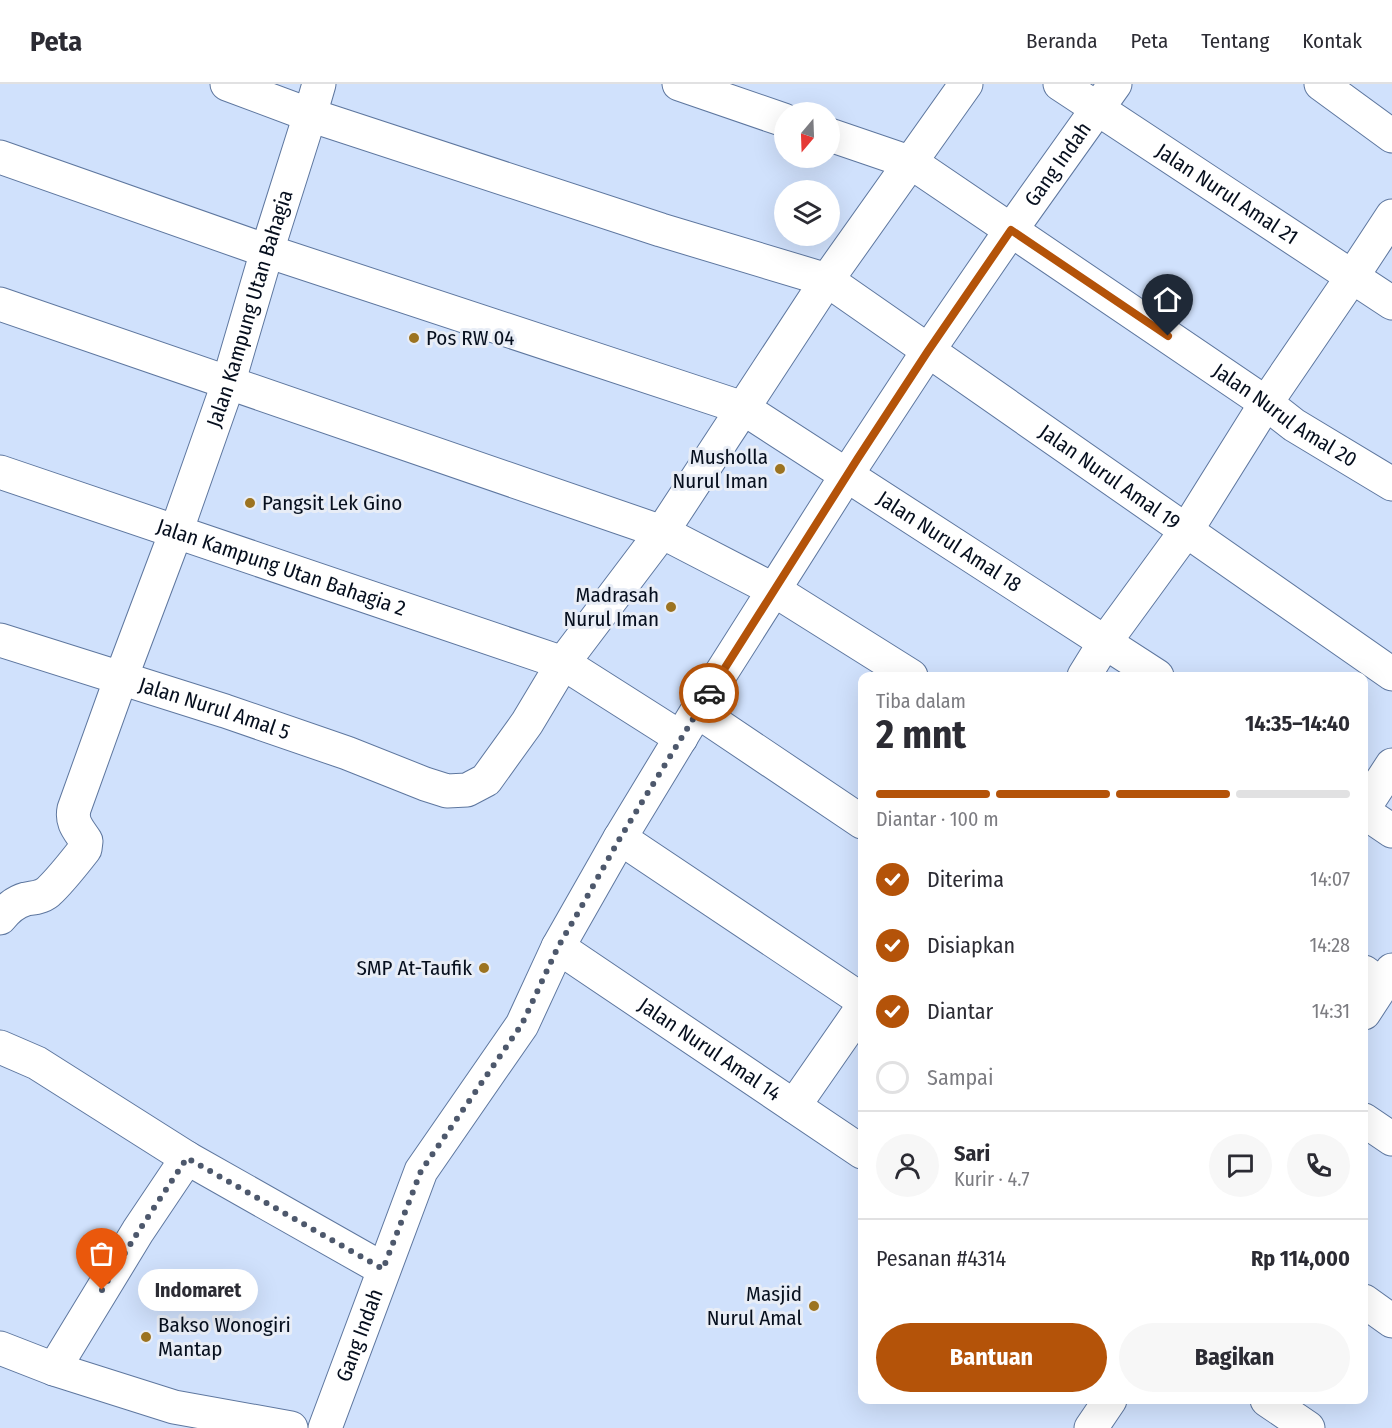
<!DOCTYPE html>
<html lang="id">
<head>
<meta charset="utf-8">
<style>
	body { margin:0; font-family:"Fira Sans Condensed",sans-serif; background:#f7f7f7; color:#2b2b33; height:100vh; display:flex; flex-direction:column; font-size:22px; white-space:nowrap }
	* { box-sizing:border-box; margin:0 }
	p { font-size:20px; color:#7c7c81 }
	.icon { flex:none; width:33px; height:33px; fill:none; stroke:currentColor; stroke-width:2; stroke-linecap:round; stroke-linejoin:round }
	.map { position:relative; flex:1; overflow:hidden }
	.panel { position:absolute; left:858px; top:588px; width:510px; height:732px; display:flex; flex-direction:column; background:#fff; border-radius:12px; box-shadow:0 6px 24px #0002 }
	.panel>* { flex:none }
	.needle { width:39px; rotate:199deg }
	.fabs { position:absolute; left:774px; top:18px; display:grid; gap:12px }
	.fabs a { display:grid; place-items:center; width:66px; height:66px; border-radius:50%; background:#fff; box-shadow:0 6px 24px #0002; font-size:30px }
	.pin { position:absolute; display:grid; place-items:center; width:51px; height:51px; color:#fff; margin:-62px -26px; border-radius:50% 50% 50% 0; rotate:-45deg; box-shadow:0 0 6px #0007 }
	.pin .icon { rotate:45deg }
	.courier { position:absolute; display:grid; place-items:center; width:60px; height:60px; margin:-30px; border:4px solid #b45309; border-radius:50%; background:#fff; color:#222; box-shadow:0 2px 8px #0007 }
	.bubble { position:absolute; height:42px; border-radius:21px; background:#fff; box-shadow:0 6px 24px #0002; font-size:20px; font-weight:700; line-height:42px; text-align:center }
	.summary em { font-style:normal; font-weight:700 }
	.summary div { display:flex; flex-direction:column-reverse }
	.summary { display:flex; align-items:center; justify-content:space-between; height:102px; padding:0 18px }
	h1 { font-size:39px; font-weight:700; line-height:45px }
	.bar { display:grid; grid-template-columns:repeat(4,1fr); gap:9px 6px; align-content:center; height:72px; padding:0 18px }
	.bar i { height:8px; border-radius:4px; background:#e1e1e2 }
	.bar .current { background:#b45309 }
	.bar p { grid-column:span 4 }
	.line { display:flex; align-items:center; gap:15px; padding:0 18px; border-top:2px solid #e1e1e2 }
	.line div { flex:1 }
	.round { display:grid; place-items:center; flex:none; width:63px; height:63px; border-radius:32px; background:#f7f7f7 }
	ol { padding:0 18px; list-style:none }
	li { display:flex; align-items:center; gap:18px; height:66px }
	li p { margin-inline-start:auto }
	li .icon { padding:6px; border-radius:50%; background:#b45309; color:#fff; stroke-width:4 }
	li:last-child { color:#7c7c81 }
	li i { width:33px; height:33px; border:3px solid #e1e1e2; border-radius:50% }
	.primary-button { display:flex; gap:12px; margin-top:auto; padding:12px 18px }
	.primary-button a { flex:1; height:69px; border-radius:36px; background:#b45309; color:#fff; font-size:24px; font-weight:700; line-height:69px; text-align:center }
	.primary-button a+a { background:#f7f7f7; color:#2b2b33 }
	header { display:flex; align-items:center; gap:36px; box-sizing:border-box; height:84px; padding:0 30px; background:#fff; border-bottom:2px solid #e1e1e2 }
	header strong { font-size:28px }
	nav { display:flex; gap:33px; margin-inline-start:auto; font-size:21px }
	.map>svg:first-child { display:block }
	.lines { fill:none; stroke-linecap:round; stroke-linejoin:round }
	.minor-casing { stroke:#5e779f; stroke-width:35 }
	.tertiary-casing { stroke:#5e779f; stroke-width:35 }
	.minor { stroke:#fff; stroke-width:33 }
	.tertiary { stroke:#fff; stroke-width:33 }
	.done { stroke:#4d586c; stroke-width:6; stroke-dasharray:0 10.8 }
	.route { stroke:#b45309; stroke-width:8 }
	.poi-dot { fill:#9c7320; stroke:#e8edf6; stroke-width:2 }
	.labels { text-anchor:middle; stroke-width:6; stroke-linejoin:round; paint-order:stroke }
	.street-label { font-size:21px; fill:#060f1e; stroke:#e8edf6 }
	.poi-label { font-size:21px; fill:#060f1e; stroke:#e8edf6; text-anchor:end }
</style>
</head>
<body>
<header>
<strong>Peta</strong>
<nav><a>Beranda</a><a>Peta</a><a>Tentang</a><a>Kontak</a></nav>
</header>
<div class="map">
<svg width="1392" height="1344" viewBox="0 0 1392 1344">
	<rect width="100%" height="100%" fill="#d0e1fc"/>
	<g class="lines">
		<defs>
			<g id="minor">
				<path id="s1" d="M227,0L310,31L661,146L827,196L1392,590"/>
				<path d="M679,0L784,36"/>
				<path id="s2" d="M1060,0L1392,219"/>
				<path d="M1321,0L1392,52"/>
				<path id="s3" d="M830,51L912,79L1266,319L1294,341L1392,400"/>
				<path id="s4" d="M0,73L267,167L743,324L1157,592"/>
				<path d="M0,220L662,448L774,506L911,592"/>
				<path id="s5" d="M0,388L563,579L681,654"/>
				<path id="s6" d="M0,556L225,627L347,669L425,700L447,707L467,706L486,696L527,639L563,579L662,448L827,196L966,0"/>
				<path d="M1084,592L1105,558L1186,447L1266,319L1352,193L1392,132"/>
				<path d="M697,627L862,738"/>
				<path d="M1364,724L1392,681"/>
				<path d="M1364,728L1392,747"/>
				<path d="M620,754L862,916"/>
				<path id="s7" d="M0,834C7,825 15,818 26,815C34,814 42,813 48,808C61,796 74,779 85,765L86,757C79,746 71,739 74,725L121,594L176,448L228,300L267,167L310,31L319,0"/>
				<path id="s8" d="M558,863L862,1068"/>
				<path d="M1364,888L1382,901"/>
				<path d="M0,963L37,979L187,1074L383,1185"/>
				<path d="M794,1022L862,924"/>
				<path d="M1364,1036L1392,1055"/>
				<path d="M1364,1217L1392,1237"/>
				<path d="M0,1264L54,1285L174,1323L291,1344"/>
				<path d="M54,1285L138,1147L187,1074"/>
				<path d="M1267,1316L1308,1344"/>
				<path id="s9" d="M325,1344L421,1087L522,941L558,863L620,754L697,627L846,392L928,267L1011,146L1115,0"/>
			</g>
			<path id="tertiary" d="M1364,929L1392,886
				M1091,1344L1110,1316"/>
		</defs>
		<!-- minor casing -->
		<use href="#minor" class="minor-casing"/>
		<!-- tertiary casing -->
		<use href="#tertiary" class="tertiary-casing"/>
		<!-- minor -->
		<use href="#minor" class="minor"/>
		<!-- tertiary -->
		<use href="#tertiary" class="tertiary"/>
	</g>
	<g class="lines">
		<!-- done -->
		<path class="done" d="M102,1206L138,1148L187,1074L383,1185L421,1087L522,940L558,863L579,827L620,754L709,609"/>
		<!-- route -->
		<path class="route" d="M709,609L858,374L928,267L1011,146L1168,252"/>
	</g>
	<!-- markers -->
	<g class="poi-dot">
		<circle cx="414" cy="254" r="6"/>
		<circle cx="780" cy="385" r="6"/>
		<circle cx="250" cy="419" r="6"/>
		<circle cx="671" cy="523" r="6"/>
		<circle cx="484" cy="884" r="6"/>
		<circle cx="814" cy="1222" r="6"/>
		<circle cx="146" cy="1253" r="6"/>
	</g>
	<g class="labels">
		<!-- street labels -->
		<g class="street-label">
			<text dy="7" stroke="none"><textPath href="#s9" startOffset="1467">Gang Indah</textPath></text>
			<text dy="7" stroke="none"><textPath href="#s2" startOffset="200">Jalan Nurul Amal 21</textPath></text>
			<text dy="7" stroke="none"><textPath href="#s7" startOffset="687">Jalan Kampung Utan Bahagia</textPath></text>
			<text dy="7" stroke="none"><textPath href="#s3" startOffset="537">Jalan Nurul Amal 20</textPath></text>
			<text dy="7" stroke="none"><textPath href="#s1" startOffset="976">Jalan Nurul Amal 19</textPath></text>
			<text dy="7" stroke="none"><textPath href="#s4" startOffset="1030">Jalan Nurul Amal 18</textPath></text>
			<text dy="7" stroke="none"><textPath href="#s5" startOffset="297">Jalan Kampung Utan Bahagia 2</textPath></text>
			<text dy="7" stroke="none"><textPath href="#s6" startOffset="225">Jalan Nurul Amal 5</textPath></text>
			<text dy="7" stroke="none"><textPath href="#s8" startOffset="183">Jalan Nurul Amal 14</textPath></text>
			<text dy="7" stroke="none"><textPath href="#s9" startOffset="99">Gang Indah</textPath></text>
		</g>
		<!-- poi labels -->
		<g class="poi-label">
			<text x="426" y="261" text-anchor="start">Pos RW 04</text>
			<text x="768" y="380">Musholla<tspan x="768" dy="24">Nurul Iman</tspan></text>
			<text x="262" y="426" text-anchor="start">Pangsit Lek Gino</text>
			<text x="659" y="518">Madrasah<tspan x="659" dy="24">Nurul Iman</tspan></text>
			<text x="472" y="891">SMP At-Taufik</text>
			<text x="802" y="1217">Masjid<tspan x="802" dy="24">Nurul Amal</tspan></text>
			<text x="158" y="1248" text-anchor="start">Bakso Wonogiri<tspan x="158" dy="24">Mantap</tspan></text>
		</g>
	</g>
</svg>
<div class="fabs">
<a><svg class="needle" viewBox="-14 -14 28 28"><path d="M0-13l5 13h-10z" fill="#e53935"/><path d="M0 13l5-13h-10z" fill="#7c7c81"/></svg></a>
<a><svg class="icon" aria-label="layers" viewBox="0 0 24 24"><path d="M12 4l9 5-9 5-9-5zM3 14l9 5 9-5"/></svg></a>
</div>
<div class="pin" style="left:102px;top:1206px;background:#ea580c"><svg class="icon" aria-label="bag" viewBox="0 0 24 24"><path d="M5 8h14l-1 12H6zM9 8a3 3 0 0 1 6 0"/></svg></div>
<div class="pin" style="left:1168px;top:252px;background:#1f2937"><svg class="icon" aria-label="home" viewBox="0 0 24 24"><path d="M3 11l9-7 9 7M6 9v11h12V9"/></svg></div>
<div class="courier" style="left:709px;top:609px"><svg class="icon" aria-label="car" viewBox="0 0 24 24"><path d="M5 17H2v-5l4-1 3-4h7l3 4 3 1v5h-3M9 17h6M6 11h13"/><circle cx="7" cy="17" r="2"/><circle cx="17" cy="17" r="2"/></svg></div>
<div class="bubble" style="left:138px;top:1185px;width:120px">Indomaret</div>
<section class="panel">
<div class="summary"><div><h1>2 mnt</h1><p>Tiba dalam</p></div><em>14:35–14:40</em></div>
<div class="bar"><i class="current"></i><i class="current"></i><i class="current"></i><i></i><p>Diantar · 100 m</p></div>
<ol>
<li><svg class="icon" aria-label="check" viewBox="0 0 24 24"><path d="M5 12l5 5 9-10"/></svg>Diterima<p>14:07</p></li>
<li><svg class="icon" aria-label="check" viewBox="0 0 24 24"><path d="M5 12l5 5 9-10"/></svg>Disiapkan<p>14:28</p></li>
<li><svg class="icon" aria-label="check" viewBox="0 0 24 24"><path d="M5 12l5 5 9-10"/></svg>Diantar<p>14:31</p></li>
<li><i></i>Sampai</li>
</ol>
<div class="line" style="height:108px"><a class="round"><svg class="icon" aria-label="person" viewBox="0 0 24 24"><circle cx="12" cy="8" r="4"/><path d="M4 21q1-7 8-7t8 7"/></svg></a><div><b>Sari</b><p>Kurir · 4.7</p></div><a class="round"><svg class="icon" aria-label="chat" viewBox="0 0 24 24"><path d="M4 5h16v11H9l-5 4z"/></svg></a><a class="round"><svg class="icon" aria-label="phone" viewBox="0 0 24 24"><path d="M5 4h4l2 5-3 2q2 4 5 5l2-3 5 2v4C11 20 4 13 5 4z"/></svg></a></div>
<div class="line" style="height:78px"><div>Pesanan #4314</div><b>Rp 114,000</b></div>
<div class="primary-button"><a>Bantuan</a><a>Bagikan</a></div>
</section>
</div>
</body>
</html>
